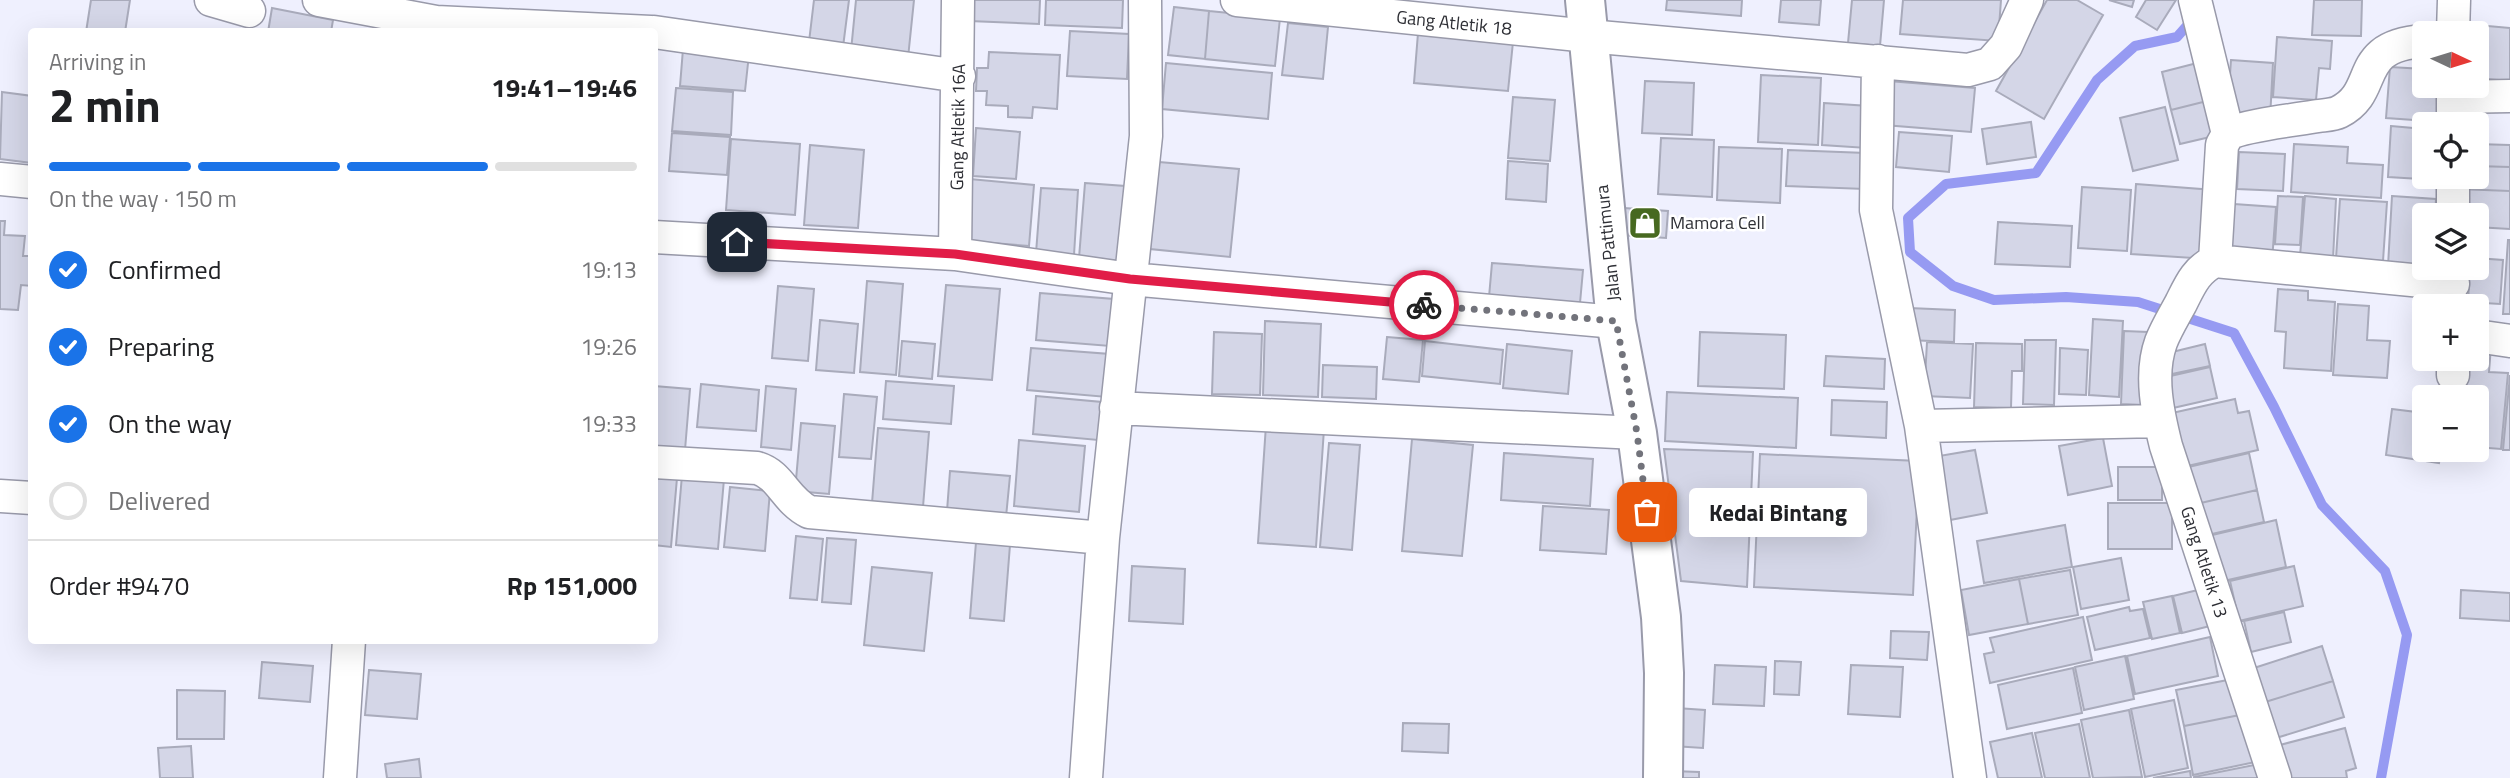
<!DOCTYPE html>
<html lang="en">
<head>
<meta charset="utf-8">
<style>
	body { margin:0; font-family:"Titillium Web",sans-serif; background:#f2f2f2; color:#202124; height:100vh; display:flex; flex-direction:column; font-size:26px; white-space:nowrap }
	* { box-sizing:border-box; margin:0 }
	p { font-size:23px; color:#757577 }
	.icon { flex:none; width:38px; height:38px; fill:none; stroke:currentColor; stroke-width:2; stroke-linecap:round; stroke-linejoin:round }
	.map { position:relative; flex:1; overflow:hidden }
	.details { position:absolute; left:28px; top:28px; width:630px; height:616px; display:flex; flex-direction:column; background:#fff; border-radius:7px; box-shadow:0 7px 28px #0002 }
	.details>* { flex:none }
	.needle { width:46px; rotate:94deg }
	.controls { position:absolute; left:2412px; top:21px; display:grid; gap:14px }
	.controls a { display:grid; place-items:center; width:77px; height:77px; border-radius:7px; background:#fff; box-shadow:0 7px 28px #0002; font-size:35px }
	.pin { position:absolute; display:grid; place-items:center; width:60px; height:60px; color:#fff; margin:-30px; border-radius:14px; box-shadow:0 4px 10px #0006 }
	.courier { position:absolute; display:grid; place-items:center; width:70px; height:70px; margin:-35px; border:5px solid #e11d48; border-radius:50%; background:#fff; color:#222; box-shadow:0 2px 9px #0007 }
	.bubble { position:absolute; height:49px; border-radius:7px; background:#fff; box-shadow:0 7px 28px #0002; font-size:23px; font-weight:700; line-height:49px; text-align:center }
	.summary em { font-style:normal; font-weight:700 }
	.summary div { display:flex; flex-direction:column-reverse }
	.summary { display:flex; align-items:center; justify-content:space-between; height:119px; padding:0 21px }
	h1 { font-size:46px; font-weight:700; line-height:52px }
	.bar { display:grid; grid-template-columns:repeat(4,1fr); gap:10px 7px; align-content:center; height:84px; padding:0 21px }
	.bar i { height:9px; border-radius:5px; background:#e0e0e0 }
	.bar .current { background:#1a73e8 }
	.bar p { grid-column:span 4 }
	.line { display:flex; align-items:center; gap:18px; padding:0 21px; border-top:2px solid #e0e0e0 }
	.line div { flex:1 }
	ol { padding:0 21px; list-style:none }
	li { display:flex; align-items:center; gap:21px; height:77px }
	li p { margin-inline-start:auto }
	li .icon { padding:7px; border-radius:50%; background:#1a73e8; color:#fff; stroke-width:4 }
	li:last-child { color:#757577 }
	li i { width:38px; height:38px; border:4px solid #e0e0e0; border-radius:50% }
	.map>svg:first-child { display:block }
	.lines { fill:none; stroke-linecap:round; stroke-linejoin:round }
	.stream { stroke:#969af2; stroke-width:10 }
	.building { fill:#d4d6e7; stroke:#a9abbb; stroke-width:2 }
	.minor-casing { stroke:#999aaa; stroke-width:35 }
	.tertiary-casing { stroke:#999aaa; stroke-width:42 }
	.minor { stroke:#fff; stroke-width:32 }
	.tertiary { stroke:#fff; stroke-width:38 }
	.done { stroke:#72737b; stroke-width:7; stroke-dasharray:0 12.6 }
	.route { stroke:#e11d48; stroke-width:9 }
	.labels { text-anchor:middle; stroke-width:5; stroke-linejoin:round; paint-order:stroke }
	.street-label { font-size:18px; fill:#2e2f35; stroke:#fff }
	.poi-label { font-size:18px; fill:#2e2f35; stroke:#fff; text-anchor:start }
</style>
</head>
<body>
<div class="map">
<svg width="2510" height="778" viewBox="0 0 2510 778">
	<rect width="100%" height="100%" fill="#eff0fe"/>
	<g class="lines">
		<!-- stream -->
		<path class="stream" d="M2192,20L2177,37L2135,46L2097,80L2036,173L1946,184L1908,218L1910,252L1953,286L1994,300L2066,297L2138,302L2234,333L2274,407L2322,505L2385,571L2407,635L2381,778"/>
	</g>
	<!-- building -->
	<path class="building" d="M91,0H130L125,32H86Z
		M814,0H849L843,47L809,42Z
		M856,0H914L908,58L851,51Z
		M946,0H1040L1039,24L945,20Z
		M1046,0H1123L1122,28L1045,25Z
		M1667,0H1742L1741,16L1666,10Z
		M1781,0H1821L1819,25L1779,22Z
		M1852,0H1884L1880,46L1848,43Z
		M1903,0H2001L1998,41L1900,34Z
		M2047,0H2077L2103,15L2044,119L1996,91Z
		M2109,0H2134L2132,7Z
		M2146,0H2176L2157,30L2136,17Z
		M2314,0H2362L2361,36L2312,35Z
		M1174,7L1209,11L1205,59L1168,55Z
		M272,8L333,20L331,32H268Z
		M1209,11L1280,18L1275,66L1205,59Z
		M1288,23L1328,27L1323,79L1282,75Z
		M2465,24L2510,28V81L2476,78V33H2465Z
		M1070,31L1129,34L1127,79L1067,76Z
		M1418,33L1513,42L1508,91L1414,83Z
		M2277,37L2332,41L2330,69L2319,68L2316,100L2273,97Z
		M683,49L749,54L745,91L680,86Z
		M989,52L1060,55L1057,109L1033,107L1032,118L1008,117V106L986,105L987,91H976L977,68H988Z
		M2231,60L2273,63L2270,119L2227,117Z
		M2205,61L2215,99L2171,110L2162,72Z
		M1166,63L1272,73L1268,119L1162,109Z
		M2390,67L2424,69V86H2444L2442,122L2386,118Z
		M1761,75L1821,78L1818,145L1758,142Z
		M1645,81L1694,83L1692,135L1642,133Z
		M1888,81L1975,88L1971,132L1884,125Z
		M676,88L733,92L731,135L672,131Z
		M2,92L32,96V163L0,159Z
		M1513,97L1555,100L1550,161L1508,158Z
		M2215,99L2223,134L2180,144L2171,110Z
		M1824,103L1869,106L1867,148L1822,145Z
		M2165,107L2178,160L2133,171L2120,118Z
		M2031,122L2036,157L1987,164L1982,129Z
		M2391,126L2424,129V177H2438L2437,180L2388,177Z
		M976,128L1020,132L1016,179L973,176Z
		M1899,132L1952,136L1949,172L1896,167Z
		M672,133L730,137L727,175L669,171Z
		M1661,138L1714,140L1712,197L1658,194Z
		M731,139L800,144L795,215L726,210Z
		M2294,144L2348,147L2347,163L2383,165L2381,198L2291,192Z
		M2476,144L2510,145V167L2476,166Z
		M810,145L864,150L858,228L804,225Z
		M1719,147L1782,149L1780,203L1717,200Z
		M1788,150L1866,153L1865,189L1786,186Z
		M2239,152L2285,154L2283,191L2237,189Z
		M1508,161L1548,164L1546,202L1506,199Z
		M1159,162L1239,169L1230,257L1150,249Z
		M2476,166L2510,167V191L2459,189L2460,177H2476Z
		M959,178L1034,185L1029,246L954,240Z
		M1085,183L1125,186L1119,261L1079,258Z
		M2136,184L2214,190L2209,259L2131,254Z
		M2082,187L2131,190L2127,251L2078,248Z
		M1041,188L1078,190L1074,255L1036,253Z
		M2459,189L2510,191V229L2476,227V215H2458Z
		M2278,196L2303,197L2300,245L2275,244Z
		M2305,196L2336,199L2333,259L2300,256Z
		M2392,196L2436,199L2435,215H2424V268L2388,266Z
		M2340,199L2387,202L2383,261L2336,258Z
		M2234,204L2276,207L2272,261L2230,258Z
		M1624,208L1668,211L1666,238L1622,235Z
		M0,221H5L4,235L25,236L23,256H32V286L21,285L18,310L0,309Z
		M1998,222L2072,226L2070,267L1995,264Z
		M2508,240H2510V314H2503Z
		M2476,258L2503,260L2500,304L2468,302L2470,268H2476Z
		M1492,263L1583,270L1580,303L1489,297Z
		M867,281L903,284L896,375L860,372Z
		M946,285L1000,289L992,380L938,376Z
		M778,286L814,289L808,361L772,358Z
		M2278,289L2308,291V300L2335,302L2331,371L2284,368L2286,332L2275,331Z
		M1040,293L1114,299L1110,346L1036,340Z
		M2338,304L2369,306L2367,340L2390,341L2387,378L2333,375Z
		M1909,308L1955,310L1954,342L1908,340Z
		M2093,319L2123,321L2119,397L2089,395Z
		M820,320L858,324L854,373L816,370Z
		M1265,321L1321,324L1318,397L1263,395Z
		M2124,331L2148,332L2144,405L2121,404Z
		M1214,332L1262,334L1260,395L1212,394Z
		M1700,332L1786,335L1784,389L1698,386Z
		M1387,337L1423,340L1419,382L1383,379Z
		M2025,340H2056L2054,405L2023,404Z
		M902,341L935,344L932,379L899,376Z
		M1425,341L1503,350L1500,384L1422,376Z
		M1927,342L1973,344L1970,398L1924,396Z
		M1976,343L2022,344V371H2012L2011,408L1974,407Z
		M1507,344L1572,351L1568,394L1503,388Z
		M2205,344L2210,366L2172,374L2168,353Z
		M2476,344L2491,346L2489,372L2508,373L2501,449L2476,447V397H2462L2466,359H2476Z
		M1031,348L1110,354L1107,397L1027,390Z
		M2060,348L2088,350L2086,395L2059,394Z
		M1826,356L1885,359L1884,389L1824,386Z
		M1323,365L1377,367L1376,399L1322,397Z
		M2210,367L2217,398L2173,408L2166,377Z
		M2510,375V450H2503Z
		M886,381L954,386L951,424L883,419Z
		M701,384L759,390L756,431L697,427Z
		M654,386L690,389L685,450L654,447Z
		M766,386L796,389L791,450L761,447Z
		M1667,392L1798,398L1796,448L1665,441Z
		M844,394L877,397L871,459L839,457Z
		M1036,396L1102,402L1098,440L1033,434Z
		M2235,399L2238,413L2249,411L2258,450L2183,467L2172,413Z
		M1832,400L1887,402L1886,438L1831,435Z
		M2392,409L2424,413V450H2441L2439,463L2386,455Z
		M801,423L835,426L829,494L795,491Z
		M1266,425L1324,429L1316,547L1258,543Z
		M878,428L929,432L923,507L872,503Z
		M2103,438L2112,486L2068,495L2059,446Z
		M1412,439L1473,445L1462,556L1402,551Z
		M1019,440L1085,446L1079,512L1014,506Z
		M1329,443L1360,445L1352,550L1320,547Z
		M1664,449L1753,452L1747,587L1681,581Z
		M1975,450L1987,513L1950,520L1939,456Z
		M1504,453L1593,459L1590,506L1501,500Z
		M2249,453L2257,490L2192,505L2184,468Z
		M1760,454L1919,461L1913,595L1754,587Z
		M2118,467H2162V500H2118Z
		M950,471L1010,476L1006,517L947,511Z
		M682,475L724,479L718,549L676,545Z
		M654,477L677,478L671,547L654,545Z
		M730,487L770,491L765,551L724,547Z
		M2257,490L2264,522L2199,537L2192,505Z
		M2108,503H2172V549H2108Z
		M1543,506L1609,510L1606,554L1540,550Z
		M2276,520L2286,567L2219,582L2208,536Z
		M2065,525L2072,567L1984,583L1977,541Z
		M796,536L823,539L817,600L790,598Z
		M827,538L856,540L851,604L822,602Z
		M976,542L1010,545L1004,621L970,618Z
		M2121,558L2129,600L2081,609L2073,567Z
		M1132,566L1185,569L1183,624L1129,621Z
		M2294,566L2303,606L2239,621L2230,581Z
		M872,567L932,573L924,651L864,645Z
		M2070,570L2078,615L2028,624L2019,579Z
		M2019,579L2028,624L1969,635L1961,590Z
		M2202,589L2210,626L2182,633L2173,596Z
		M2461,590L2510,593V621L2460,618Z
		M2172,596L2180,633L2152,639L2143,602Z
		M2129,607L2130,611L2143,609L2150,638L2095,650L2087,617Z
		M2284,612L2291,642L2251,652L2244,621Z
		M2083,617L2092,660L1990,683L1984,654L1994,652L1990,638Z
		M1891,631L1929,632L1927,660L1890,658Z
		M2210,637L2218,676L2135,694L2127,656Z
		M2322,646L2333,681L2262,703L2251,669Z
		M2125,656L2134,699L2084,710L2075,667Z
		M1775,661L1801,662L1799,695L1774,694Z
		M262,662L313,666L310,702L259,698Z
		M1715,665L1766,667L1764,706L1713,704Z
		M1851,665L1903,667L1900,717L1848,714Z
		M2073,668L2082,713L2007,729L1998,685Z
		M369,670L421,674L417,719L365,715Z
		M2238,678L2245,714L2184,726L2176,690Z
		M2333,681L2344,717L2273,739L2262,703Z
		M177,690L225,691L224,739H177Z
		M2174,700L2188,768L2145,777L2131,709Z
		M1676,708L1705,710L1703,748L1673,746Z
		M2129,710L2142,777L2093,778L2081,720Z
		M2245,714L2260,761L2193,775L2184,726Z
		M1403,723L1449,724L1448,753L1402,751Z
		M2079,724L2090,778H2045L2035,733Z
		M2345,728L2356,768L2346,771L2347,778H2284L2276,746Z
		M2032,733L2042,778H1998L1990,742Z
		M191,746L193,778H160L158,748Z
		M419,759L421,778H387L385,764Z
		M2264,763L2267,778H2194V777Z
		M1672,771L1699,772V778H1672Z
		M2190,771L2191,778H2153Z"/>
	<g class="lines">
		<defs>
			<path id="minor" d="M211,0L249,11
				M319,0L436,22L651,32
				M1237,0L1588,36L1968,70L1990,64L2006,46L2027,0
				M2195,0L2228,134
				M654,32L959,76
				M2453,33L2454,0
				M1878,61L1876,210L1921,426L1970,778
				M2453,86V124
				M2453,97L2510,96
				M2453,177V215
				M0,179L32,182
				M654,237L955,254L1130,279L1616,322
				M955,254L958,0
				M2215,261L2222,145L2228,134C2246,125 2295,120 2318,116C2324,115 2333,115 2339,112C2381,91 2351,46 2424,41
				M2476,336L2510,341
				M2453,359V375
				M1116,408L1637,433
				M1921,426L2160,421
				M654,462L757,468C781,475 785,500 809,512L1103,538L1146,136L1145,0
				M0,496L32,498
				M340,778L349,640
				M1086,778L1103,538
				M2275,778L2166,446C2158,414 2149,375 2161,342C2166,329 2174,316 2181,303C2190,285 2196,270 2215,261L2453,284"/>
			<path id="tertiary" d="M1585,0L1616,322L1637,433L1661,617L1664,673L1663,778"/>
		</defs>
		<!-- minor casing -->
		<use href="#minor" class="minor-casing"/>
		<!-- tertiary casing -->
		<use href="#tertiary" class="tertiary-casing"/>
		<!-- minor -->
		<use href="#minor" class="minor"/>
		<!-- tertiary -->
		<use href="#tertiary" class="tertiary"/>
	</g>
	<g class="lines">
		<!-- done -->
		<path class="done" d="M1424,305L1616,321L1637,433L1647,512"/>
		<!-- route -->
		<path class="route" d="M737,242L955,254L1130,279L1424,305"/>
	</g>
	<!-- icons -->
	<defs>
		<symbol id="shop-square" viewBox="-11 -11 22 22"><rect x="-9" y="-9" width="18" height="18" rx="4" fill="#476920" stroke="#fff"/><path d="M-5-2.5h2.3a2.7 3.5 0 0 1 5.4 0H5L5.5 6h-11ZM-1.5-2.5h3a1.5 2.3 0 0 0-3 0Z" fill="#fff"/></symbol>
	</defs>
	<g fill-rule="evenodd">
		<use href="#shop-square" x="1626" y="204" width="38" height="38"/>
	</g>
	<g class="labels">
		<!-- street labels -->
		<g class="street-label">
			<text transform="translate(1454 23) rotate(6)" y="6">Gang Atletik 18</text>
			<text transform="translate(958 127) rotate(-89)" y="6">Gang Atletik 16A</text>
			<text transform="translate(1608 243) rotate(-96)" y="6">Jalan Pattimura</text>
			<text transform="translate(2204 562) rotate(72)" y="6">Gang Atletik 13</text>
		</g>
		<!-- poi labels -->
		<g class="poi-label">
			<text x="1670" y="229">Mamora Cell</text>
		</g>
	</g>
</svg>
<div class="controls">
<a><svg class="needle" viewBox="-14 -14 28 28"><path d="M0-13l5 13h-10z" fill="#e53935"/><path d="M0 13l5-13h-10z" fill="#757577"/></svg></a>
<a><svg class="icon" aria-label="locate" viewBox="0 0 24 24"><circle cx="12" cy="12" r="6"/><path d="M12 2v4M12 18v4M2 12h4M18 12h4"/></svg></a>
<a><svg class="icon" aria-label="layers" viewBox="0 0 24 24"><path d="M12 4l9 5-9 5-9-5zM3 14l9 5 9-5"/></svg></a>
<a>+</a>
<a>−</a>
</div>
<div class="pin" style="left:1647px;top:512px;background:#ea580c"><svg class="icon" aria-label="bag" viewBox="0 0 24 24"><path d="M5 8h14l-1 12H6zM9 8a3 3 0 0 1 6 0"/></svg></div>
<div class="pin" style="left:737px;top:242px;background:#1f2937"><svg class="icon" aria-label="home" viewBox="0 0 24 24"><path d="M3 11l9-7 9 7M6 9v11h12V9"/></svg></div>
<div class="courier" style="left:1424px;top:305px"><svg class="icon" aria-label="bike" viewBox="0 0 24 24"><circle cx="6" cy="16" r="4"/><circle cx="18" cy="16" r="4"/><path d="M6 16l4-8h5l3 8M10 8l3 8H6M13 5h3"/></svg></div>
<div class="bubble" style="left:1689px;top:488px;width:178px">Kedai Bintang</div>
<section class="details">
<div class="summary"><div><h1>2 min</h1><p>Arriving in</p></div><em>19:41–19:46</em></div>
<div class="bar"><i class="current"></i><i class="current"></i><i class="current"></i><i></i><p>On the way · 150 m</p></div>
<ol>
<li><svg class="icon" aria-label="check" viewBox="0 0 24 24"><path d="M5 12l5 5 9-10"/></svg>Confirmed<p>19:13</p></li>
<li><svg class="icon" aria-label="check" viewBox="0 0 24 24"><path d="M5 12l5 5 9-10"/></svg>Preparing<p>19:26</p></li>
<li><svg class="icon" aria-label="check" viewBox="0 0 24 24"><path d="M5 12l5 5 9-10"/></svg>On the way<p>19:33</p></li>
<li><i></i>Delivered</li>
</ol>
<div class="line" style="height:91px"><div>Order #9470</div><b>Rp 151,000</b></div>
</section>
</div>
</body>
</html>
